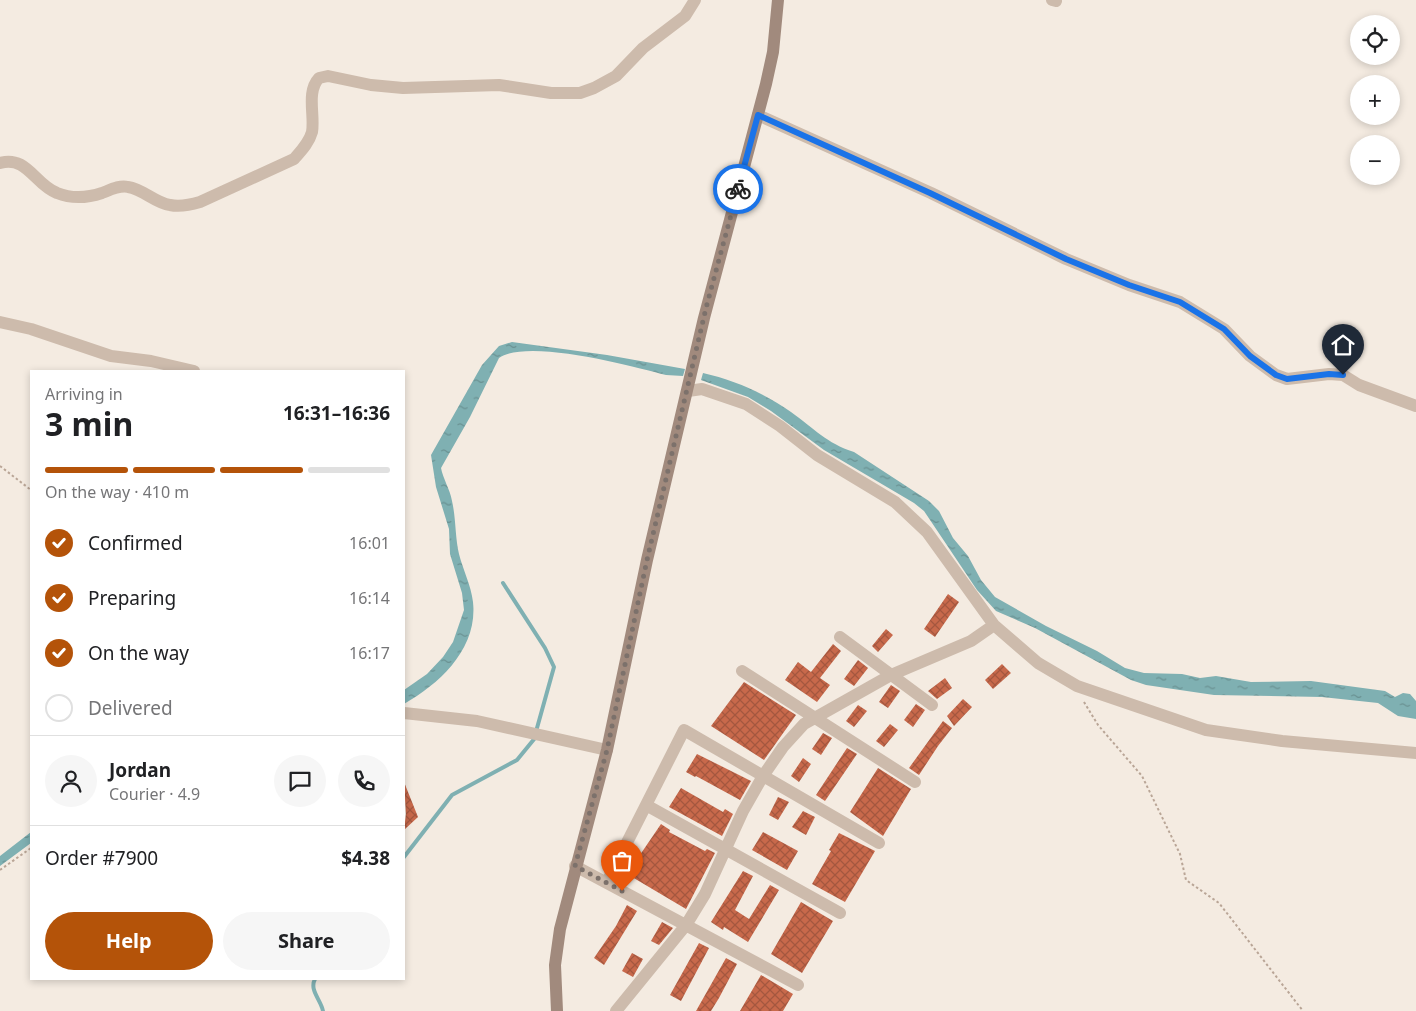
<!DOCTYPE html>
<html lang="en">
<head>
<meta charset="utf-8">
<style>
	body { margin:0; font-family:"Noto Sans",sans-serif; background:#f6f6f6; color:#202124; height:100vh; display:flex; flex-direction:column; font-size:19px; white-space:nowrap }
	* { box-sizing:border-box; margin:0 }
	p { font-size:16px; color:#757577 }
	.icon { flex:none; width:28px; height:28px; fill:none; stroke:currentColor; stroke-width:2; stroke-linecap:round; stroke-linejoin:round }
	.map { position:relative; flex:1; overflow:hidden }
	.panel { position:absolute; left:30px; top:370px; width:375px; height:610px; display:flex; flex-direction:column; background:#fff; border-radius:0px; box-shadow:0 2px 8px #0003 }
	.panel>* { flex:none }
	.buttons { position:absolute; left:1350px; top:15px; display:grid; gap:10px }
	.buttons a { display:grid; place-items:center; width:50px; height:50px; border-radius:50%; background:#fff; box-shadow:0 2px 8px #0003; font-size:25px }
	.pin { position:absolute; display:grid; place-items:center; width:42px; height:42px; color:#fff; margin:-51px -21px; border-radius:50% 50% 50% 0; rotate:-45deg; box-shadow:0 0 5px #0007 }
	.pin .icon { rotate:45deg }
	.courier { position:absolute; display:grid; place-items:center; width:50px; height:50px; margin:-25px; border:4px solid #1a73e8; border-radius:50%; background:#fff; color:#222; box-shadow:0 1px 6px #0007 }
	.summary em { font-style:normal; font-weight:700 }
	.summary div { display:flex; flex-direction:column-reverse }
	.summary { display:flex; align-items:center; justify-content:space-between; height:85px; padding:0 15px }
	h1 { font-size:32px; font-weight:700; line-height:38px }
	.bar { display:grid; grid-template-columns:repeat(4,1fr); gap:8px 5px; align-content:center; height:60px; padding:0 15px }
	.bar i { height:6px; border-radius:4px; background:#e0e0e0 }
	.bar .on { background:#b45309 }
	.bar p { grid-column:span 4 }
	.line { display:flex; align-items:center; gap:12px; padding:0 15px; border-top:1px solid #e0e0e0 }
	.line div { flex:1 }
	.round { display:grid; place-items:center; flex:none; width:52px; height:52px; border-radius:26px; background:#f6f6f6 }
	ol { padding:0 15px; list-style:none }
	li { display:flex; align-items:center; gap:15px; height:55px }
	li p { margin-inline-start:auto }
	li .icon { padding:5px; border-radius:50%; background:#b45309; color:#fff; stroke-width:4 }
	li:last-child { color:#757577 }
	li i { width:28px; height:28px; border:2px solid #e0e0e0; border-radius:50% }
	.button { display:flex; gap:10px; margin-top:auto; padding:10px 15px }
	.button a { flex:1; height:58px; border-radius:30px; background:#b45309; color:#fff; font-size:20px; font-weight:700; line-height:58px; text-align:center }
	.button a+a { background:#f6f6f6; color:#202124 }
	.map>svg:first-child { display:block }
	.water { fill:url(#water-ripples) }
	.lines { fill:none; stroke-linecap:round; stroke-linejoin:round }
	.stream { stroke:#7fb0b2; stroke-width:4 }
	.building { fill:url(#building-cross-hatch) }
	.path { stroke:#b9a596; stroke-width:2; stroke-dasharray:2.5 2.5; stroke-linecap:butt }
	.street { stroke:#cdbbac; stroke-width:12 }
	.secondary { stroke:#a18a7d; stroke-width:12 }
	.done { stroke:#7c716b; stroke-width:5; stroke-dasharray:0 9 }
	.route { stroke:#1a73e8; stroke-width:6 }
</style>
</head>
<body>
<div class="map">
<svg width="1416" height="1011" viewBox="0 0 1416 1011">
	<defs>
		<pattern id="water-ripples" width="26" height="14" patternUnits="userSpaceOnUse" patternTransform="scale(1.25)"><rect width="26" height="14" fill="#7fb0b2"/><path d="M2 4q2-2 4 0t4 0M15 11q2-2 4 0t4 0" fill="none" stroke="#699091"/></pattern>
		<pattern id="building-cross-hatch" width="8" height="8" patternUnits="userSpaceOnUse" patternTransform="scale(1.25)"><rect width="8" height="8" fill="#c8694b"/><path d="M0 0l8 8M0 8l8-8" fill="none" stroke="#a4573f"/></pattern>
	</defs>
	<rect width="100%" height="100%" fill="#f4ebe1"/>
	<!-- water -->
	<path class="water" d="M512,342L607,355L685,369L683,376L666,375C631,366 528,338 499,358L470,417L441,468C443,479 450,489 452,501C456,518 455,537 459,554C463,570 471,585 473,602C478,648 441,683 404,704V690L427,674L443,657L453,642L464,610L462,593L450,554L449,529L436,487L431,455L482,365L499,346Z
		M703,373C734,380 764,393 791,412C815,429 826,443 854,452L929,501L939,511L953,538L968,556L981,580L995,597L1046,626L1097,651L1125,668L1144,673L1182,674L1200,678L1216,676L1251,682L1311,681L1385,691L1395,697L1403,693L1410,694L1416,701V719L1398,716L1378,703L1322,697L1214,695L1146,685L1131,680L1035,628L996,611L977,590L924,511L914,503L824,450L771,411L748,397L701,380Z
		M31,832V843L0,866V856Z"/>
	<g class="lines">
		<!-- stream -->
		<path class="stream" d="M503,583L545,648L554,667L537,728
			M404,857L452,795L517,760L535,738
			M315,979C309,990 321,1000 323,1011"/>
	</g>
	<!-- building -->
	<path class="building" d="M948,594L959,602L935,637L924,629Z
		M886,629L893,635L878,652L872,646Z
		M833,644L841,651L820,678L830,685L817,702L785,680L798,662L811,672Z
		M858,660L868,668L854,686L844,679Z
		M1002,664L1011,673L993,689L985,680Z
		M945,678L952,688L937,699L928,691Z
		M744,682L796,715L764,760L711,726Z
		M891,685L900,691L888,708L879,702Z
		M963,699L972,707L954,726L947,716Z
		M916,704L925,710L913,727L904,720Z
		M858,705L867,711L854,727L846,721Z
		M943,721L952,728L938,746L919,775L909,768Z
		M890,724L898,730L884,747L876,741Z
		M823,733L832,738L821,755L812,749Z
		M847,748L857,754L825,801L816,795Z
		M697,754L751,781L740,800L696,776L695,777L686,772Z
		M803,758L811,764L799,782L791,776Z
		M878,768L911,789L883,836L850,812Z
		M404,782L418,817L404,830L406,814Z
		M681,788L723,812L725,809L733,814L722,836L669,807Z
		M778,797L789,802L778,820L769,815Z
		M803,811L815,817L806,835L792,827Z
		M661,824L670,830L669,832L705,851L707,849L715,853L686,909L627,874Z
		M763,832L798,851L787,870L752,850Z
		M839,833L875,851L845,902L812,884L831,851L829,850Z
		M743,871L753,876L735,910L749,919L770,885L779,890L748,942L724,927L723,930L711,922Z
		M801,902L833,921L802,973L771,954Z
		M627,905L637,911L604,965L594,958L616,926Z
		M662,922L673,928L659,945L651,941Z
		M699,943L709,948L681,1001L670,995Z
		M632,953L643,959L633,977L622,971Z
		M726,958L737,964L719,998L711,1011H696Z
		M761,975L793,994L783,1011H740Z"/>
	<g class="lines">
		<!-- path -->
		<path class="path" d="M0,466L31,490
			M1084,702L1098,725L1142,776L1180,854L1186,880L1219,903L1303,1011
			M0,870L31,848"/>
		<!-- street -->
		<path class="street" d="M1052,0L1056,1
			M758,115L931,193L1066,259L1129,285L1180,302L1224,329L1250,356L1276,375L1287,379L1329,374L1343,375L1359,385L1416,406
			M0,163C27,155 35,185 57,193C72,199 87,198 102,193C110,190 119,185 128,187C143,189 155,203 170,205C180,207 190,205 200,202L294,159C301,151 309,143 312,132C315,115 306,92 319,78L328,76L371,85L403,88L499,85L551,93H580L594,88L616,76L643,48L685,16L695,0
			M0,322L31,329L111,356L151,361L194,371
			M688,391L702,389L746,404L780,426L817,455L895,502L927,532L994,625L1038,663L1077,686L1206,730L1282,741L1416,753
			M840,637L932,705
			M742,671L915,782
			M404,713L477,721L607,750
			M646,805L840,913
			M575,866L798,985
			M607,882L684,730L879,843
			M616,1011L686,925L705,894L743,811L763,776L783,747L804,724L891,675L971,641L994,625"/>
		<!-- secondary -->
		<path class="secondary" d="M557,1011L555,965L560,929L607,750L647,560L704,318L766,84L773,52L778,0"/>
	</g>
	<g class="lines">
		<!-- done -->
		<path class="done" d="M622,891L575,866L607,750L647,560L706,308L738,189"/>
		<!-- route -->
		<path class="route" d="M738,189L758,115L930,193L1066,259L1129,285L1180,302L1224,329L1250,356L1276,375L1287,379L1329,374L1343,375"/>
	</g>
</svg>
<div class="buttons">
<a><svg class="icon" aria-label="locate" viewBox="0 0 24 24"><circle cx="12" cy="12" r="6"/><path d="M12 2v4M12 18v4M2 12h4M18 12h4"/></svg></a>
<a>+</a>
<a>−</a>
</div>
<div class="pin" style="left:622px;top:891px;background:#ea580c"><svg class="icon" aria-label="bag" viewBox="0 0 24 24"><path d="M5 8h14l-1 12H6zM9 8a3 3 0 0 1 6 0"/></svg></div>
<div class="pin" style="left:1343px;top:375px;background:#1f2937"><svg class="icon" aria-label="home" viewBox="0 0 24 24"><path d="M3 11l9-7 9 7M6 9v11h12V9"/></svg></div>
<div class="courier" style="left:738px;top:189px"><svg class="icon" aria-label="bike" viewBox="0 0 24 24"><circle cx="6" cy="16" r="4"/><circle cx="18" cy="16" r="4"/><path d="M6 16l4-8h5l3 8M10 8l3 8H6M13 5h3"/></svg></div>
<section class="panel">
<div class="summary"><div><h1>3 min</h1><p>Arriving in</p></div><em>16:31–16:36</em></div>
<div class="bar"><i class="on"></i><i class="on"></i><i class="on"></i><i></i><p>On the way · 410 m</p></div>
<ol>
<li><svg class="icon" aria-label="check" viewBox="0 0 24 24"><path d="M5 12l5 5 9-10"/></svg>Confirmed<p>16:01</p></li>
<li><svg class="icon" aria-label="check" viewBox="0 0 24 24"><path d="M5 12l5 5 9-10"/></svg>Preparing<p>16:14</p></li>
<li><svg class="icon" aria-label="check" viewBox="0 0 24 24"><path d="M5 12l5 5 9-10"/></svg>On the way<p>16:17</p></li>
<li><i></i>Delivered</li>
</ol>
<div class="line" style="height:90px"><a class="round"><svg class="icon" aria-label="person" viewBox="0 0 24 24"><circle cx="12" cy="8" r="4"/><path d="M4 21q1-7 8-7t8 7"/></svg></a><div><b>Jordan</b><p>Courier · 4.9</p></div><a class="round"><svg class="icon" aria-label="chat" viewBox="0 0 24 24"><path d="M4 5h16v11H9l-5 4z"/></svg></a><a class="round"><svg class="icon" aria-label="phone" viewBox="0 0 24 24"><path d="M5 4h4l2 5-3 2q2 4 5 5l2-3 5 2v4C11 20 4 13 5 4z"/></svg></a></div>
<div class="line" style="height:65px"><div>Order #7900</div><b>$4.38</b></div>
<div class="button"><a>Help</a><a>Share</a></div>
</section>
</div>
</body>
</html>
